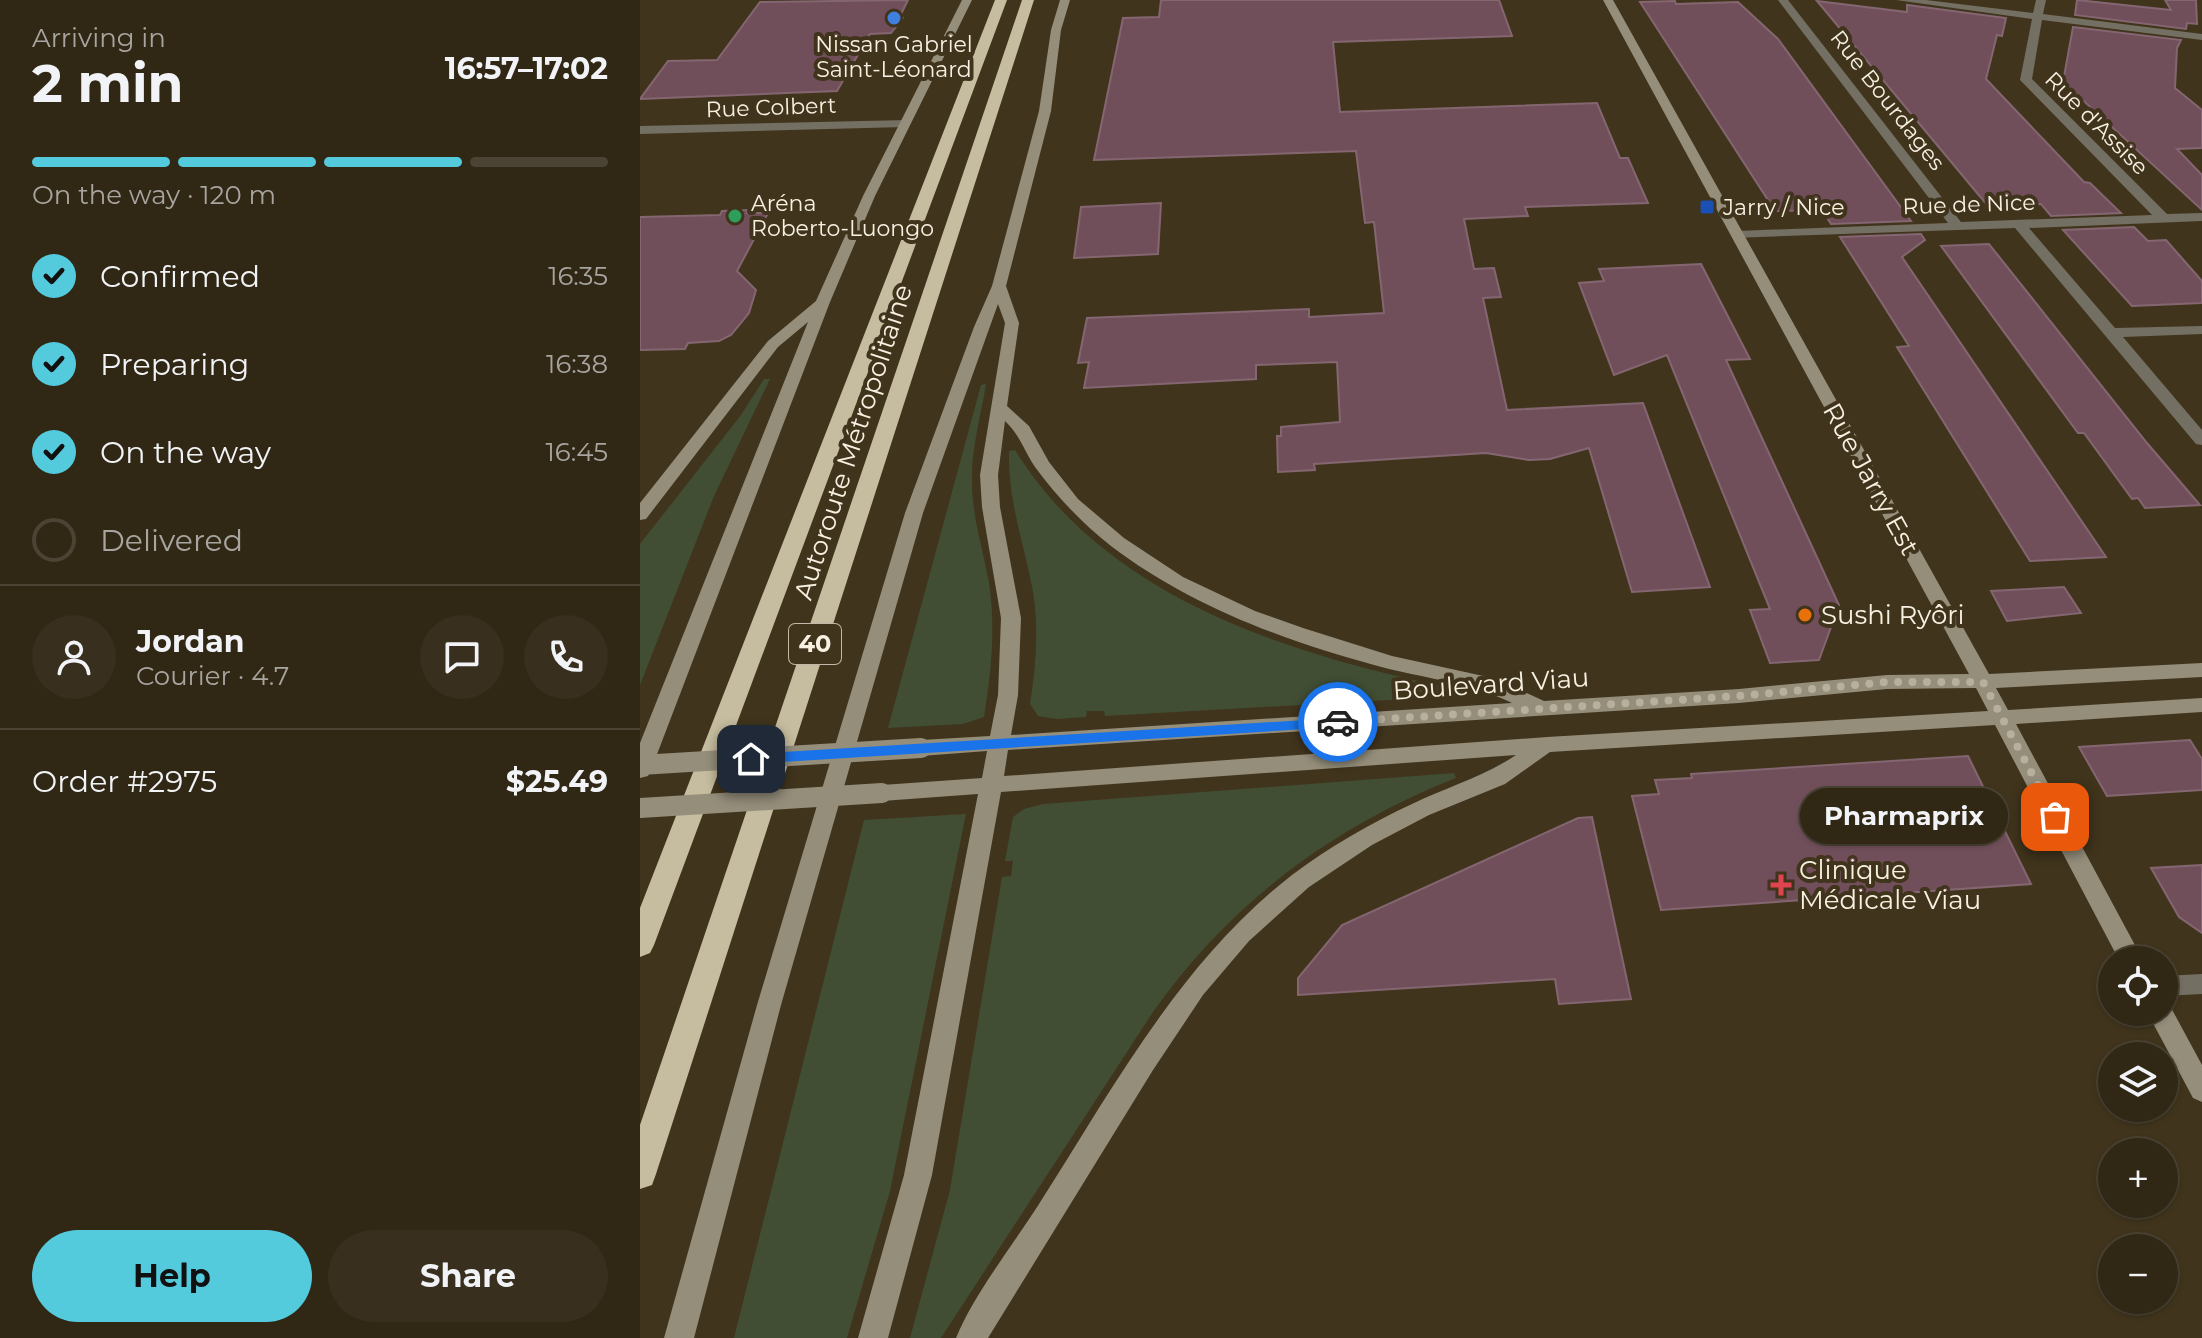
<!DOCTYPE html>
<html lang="en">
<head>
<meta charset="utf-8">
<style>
	body { margin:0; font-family:Montserrat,sans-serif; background:#382f1e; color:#f1f3f6; height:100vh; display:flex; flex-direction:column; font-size:30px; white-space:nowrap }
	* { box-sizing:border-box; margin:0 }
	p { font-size:26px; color:#a8a5a0 }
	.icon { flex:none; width:44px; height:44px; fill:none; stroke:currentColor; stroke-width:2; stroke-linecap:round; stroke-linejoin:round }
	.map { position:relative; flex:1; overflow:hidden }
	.sheet { display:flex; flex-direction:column; background:#302715; width:640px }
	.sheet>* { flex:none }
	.buttons { position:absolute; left:1458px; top:946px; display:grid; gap:16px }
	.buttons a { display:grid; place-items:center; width:80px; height:80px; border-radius:50%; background:#302715; box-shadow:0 2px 6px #0004,0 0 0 2px #4b4434; font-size:40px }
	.pin { position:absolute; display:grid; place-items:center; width:68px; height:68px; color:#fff; margin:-34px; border-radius:16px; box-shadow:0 4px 12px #0006 }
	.courier { position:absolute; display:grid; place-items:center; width:80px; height:80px; margin:-40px; border:6px solid #1a73e8; border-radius:50%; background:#fff; color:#222; box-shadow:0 2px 10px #0007 }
	.bubble { position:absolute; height:56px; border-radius:28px; background:#302715; box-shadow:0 2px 6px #0004,0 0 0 2px #4b4434; font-size:26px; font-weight:700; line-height:56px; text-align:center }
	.headline em { font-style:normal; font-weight:700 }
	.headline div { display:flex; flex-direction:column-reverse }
	.headline { display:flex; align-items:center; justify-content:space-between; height:136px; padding:0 32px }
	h1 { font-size:52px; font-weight:700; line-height:60px }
	.bar { display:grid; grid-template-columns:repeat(4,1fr); gap:12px 8px; align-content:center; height:96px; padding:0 32px }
	.bar i { height:10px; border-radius:6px; background:#4b4434 }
	.bar .active { background:#54cadd }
	.bar p { grid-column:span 4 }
	.line { display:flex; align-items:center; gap:20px; padding:0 32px; border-top:2px solid #4b4434 }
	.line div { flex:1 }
	.round { display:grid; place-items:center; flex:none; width:84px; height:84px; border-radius:42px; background:#382f1e }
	ol { padding:0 32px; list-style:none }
	li { display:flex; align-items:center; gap:24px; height:88px }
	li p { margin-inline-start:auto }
	li .icon { padding:8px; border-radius:50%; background:#54cadd; color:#111; stroke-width:4 }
	li:last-child { color:#a8a5a0 }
	li i { width:44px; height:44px; border:4px solid #4b4434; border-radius:50% }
	.action { display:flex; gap:16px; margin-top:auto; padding:16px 32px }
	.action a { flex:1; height:92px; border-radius:48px; background:#54cadd; color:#111; font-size:32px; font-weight:700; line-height:92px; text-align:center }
	.action a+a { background:#382f1e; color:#f1f3f6 }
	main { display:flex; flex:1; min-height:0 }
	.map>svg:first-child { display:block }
	.green { fill:#414e34 }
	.building { fill:#704f5b; stroke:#846671; stroke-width:2 }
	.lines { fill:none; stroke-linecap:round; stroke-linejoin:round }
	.street { fill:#736f63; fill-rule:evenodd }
	.secondary { fill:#958e7b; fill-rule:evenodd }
	.highway { fill:#c6bc9f; fill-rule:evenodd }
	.secondary-bridge { stroke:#958e7b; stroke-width:20 }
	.route { fill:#1a73e8 }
	.done { stroke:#b8af9d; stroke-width:8; stroke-dasharray:0 14.4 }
	.shop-dot { fill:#3f7fe0; stroke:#40341c; stroke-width:3 }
	.transit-dot { fill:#1a4fb4; stroke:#40341c; stroke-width:3 }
	.leisure-dot { fill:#2e9e5b; stroke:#40341c; stroke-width:3 }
	.food-dot { fill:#e8710a; stroke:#40341c; stroke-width:3 }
	.health-dot { fill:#e0444e; stroke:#40341c; stroke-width:3 }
	.labels { text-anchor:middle; stroke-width:8; stroke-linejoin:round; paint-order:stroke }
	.far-poi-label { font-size:22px; fill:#f8f1e2; stroke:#40341c; text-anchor:start }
	.far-street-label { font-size:22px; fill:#f8f1e2; stroke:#40341c }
	.shield { fill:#40341c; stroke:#c1b8a7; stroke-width:2 }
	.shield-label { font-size:24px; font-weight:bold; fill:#f8f1e2 }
	.street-label { font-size:26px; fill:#f8f1e2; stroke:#40341c }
	.poi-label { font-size:26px; fill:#f8f1e2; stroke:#40341c; text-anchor:start }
</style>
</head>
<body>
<main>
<section class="sheet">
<div class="headline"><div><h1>2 min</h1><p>Arriving in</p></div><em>16:57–17:02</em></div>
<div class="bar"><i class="active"></i><i class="active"></i><i class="active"></i><i></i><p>On the way · 120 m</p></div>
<ol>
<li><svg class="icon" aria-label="check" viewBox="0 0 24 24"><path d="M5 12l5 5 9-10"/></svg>Confirmed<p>16:35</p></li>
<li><svg class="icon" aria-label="check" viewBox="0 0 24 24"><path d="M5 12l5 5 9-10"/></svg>Preparing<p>16:38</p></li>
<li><svg class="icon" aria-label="check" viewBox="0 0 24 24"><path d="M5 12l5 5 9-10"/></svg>On the way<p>16:45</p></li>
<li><i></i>Delivered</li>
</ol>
<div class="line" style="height:144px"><a class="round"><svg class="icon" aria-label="person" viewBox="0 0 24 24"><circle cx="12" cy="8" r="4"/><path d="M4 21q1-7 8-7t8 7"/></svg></a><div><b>Jordan</b><p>Courier · 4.7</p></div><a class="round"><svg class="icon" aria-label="chat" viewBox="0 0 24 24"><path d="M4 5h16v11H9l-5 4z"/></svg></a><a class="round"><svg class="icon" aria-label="phone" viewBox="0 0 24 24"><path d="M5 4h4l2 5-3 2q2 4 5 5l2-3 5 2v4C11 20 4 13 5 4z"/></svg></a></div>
<div class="line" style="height:104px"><div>Order #2975</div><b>$25.49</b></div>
<div class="action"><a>Help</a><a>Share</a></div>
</section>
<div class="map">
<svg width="1562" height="1338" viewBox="0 0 1562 1338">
	<rect width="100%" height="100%" fill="#40341c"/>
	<!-- green -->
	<path class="green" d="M124,379H130L74,496L0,685V544L101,415Z
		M346,384C341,416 331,449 332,481C332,517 343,549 349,583C356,628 351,673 344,717L323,724L248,728L341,385Z
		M375,450C468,601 657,657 821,690L819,696L465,716L464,711H447L446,717L416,719L398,716L390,704C396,667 399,629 393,592C384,542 368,503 369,451Z
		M814,773L816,778C692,827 590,903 513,1012L301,1338H270L310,1190L362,877L371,876L373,861H365L373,817L384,809L403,804Z
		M326,814L250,1191L207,1338H94L224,820Z"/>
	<!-- building -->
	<path class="building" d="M268,0L261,14L263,18L251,33L230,34L197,91L0,99L28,61L77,60L120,2Z
		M521,0H859L872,36L693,42L700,112L957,103L980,158H988L1008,203L885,207L888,216L824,219L834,269L854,268L861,297L843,298L867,410L1003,403L1070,587L992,592L949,448L910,459L889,460L846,453L674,464L675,470L638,472L637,436H641V427L700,422L697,362L616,365V379L444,388L449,362L438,363L447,318L669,309V317L744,313L734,222L725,223L716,151L454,160L483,18L519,17Z
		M1437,0L1531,10L1525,0H1556L1557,24L1547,23L1546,29L1435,15Z
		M1035,1L1036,4L1098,2L1138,39L1271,221L1191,224L1182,210L1135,211L1000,2Z
		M1177,1L1267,12V5L1366,18L1362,36L1357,35L1346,79L1444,182L1450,183L1481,213L1411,216L1401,204L1347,205Z
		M1433,27L1541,40L1537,48L1535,88L1562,110V148L1537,149L1562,175V210L1423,82Z
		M521,203L518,254L434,258L441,207Z
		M109,210L107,213H128L97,271L116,290L109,313L101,323L91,335L79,341L48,343L45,349L0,350V217L80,215L82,211Z
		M1494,227L1508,241L1526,240L1562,281V303L1492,306L1423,230Z
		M1281,234L1285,240L1262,257L1466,557L1390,561L1257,347L1269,346L1200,237Z
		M1349,244L1507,443L1560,505L1505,508L1498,498L1492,499L1444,433H1438L1301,246Z
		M1061,264L1110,359L1086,360L1199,605L1179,660L1130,663L1110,610L1130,609L1027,355L974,375L939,283L964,281L959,269Z
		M1424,587L1441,613L1367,621L1351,591Z
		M1550,740L1562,759V790L1467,796L1439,747Z
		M1328,756L1391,884L1021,910L992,796L1019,794L1015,780L1052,778L1051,774Z
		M952,817L991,999L919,1004L915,979L658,995V978L702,925L938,818Z
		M1562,865V933L1539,917L1511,868Z"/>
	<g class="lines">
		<!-- street -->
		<path class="street" d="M1138,0H1148L1321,222L1512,215L1380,80L1392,19L1256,0H1286L1393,13L1396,0H1406L1403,14L1562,34V40L1402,20L1392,79L1527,214L1562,213V221L1389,228L1475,328L1562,326V334L1483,337L1562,430V445L1556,444L1375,228L1092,238V232L1097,231L1308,223Z
			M268,120V126L264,127L0,134V126Z
			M1562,974V994L1524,996V976Z"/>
		<!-- secondary -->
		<path class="secondary" d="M322,0H332L235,196L190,302L11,770L8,776L0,778V743L168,322L138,347L6,519L0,520V503L128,341L176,301L223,196Z
			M420,0H430L421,30L411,111L366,286L379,323L367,406L389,426L409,462L438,499L484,538L543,577L615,611L663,628L752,656L857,679L904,701L1099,689L1247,675L1329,674L963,0H973L1349,674L1562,663V677L1356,688L1368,710L1562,698V712L1376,724L1503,960H1479L1355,725L910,752L865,784L789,815L732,845L669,887L609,941L563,995L513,1070L348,1338H316C334,1294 373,1245 399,1204C473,1088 541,961 652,875C689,847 731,823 772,804C807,787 843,777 876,755L361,792L292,1175L248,1338H218L264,1175L338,794L242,801L234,799L231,793L234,787L242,785L342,778L347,751L281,756L274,753L270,748L274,743L281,740L350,736L358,695L361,618L342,507L340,475L365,323L358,304L283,513L141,1005L54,1338H24L117,1005L265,513L334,327L352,286L399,111L411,30ZM365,421C380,435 384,451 395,467C417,497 442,523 471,546C551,607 652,644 749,669C791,679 833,684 872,703L371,735L378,695L381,618L360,507L358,475ZM1336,688L1348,711L907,737L364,776L368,750L1099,703L1247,689Z
			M1524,1003L1529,1004L1562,1065V1102L1553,1098L1507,1012H1524Z"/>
		<!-- highway -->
		<path class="highway" d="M355,0H367L14,945L10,953L0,957V908Z
			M382,0H394L16,1174L12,1185L0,1189V1125Z"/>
		<!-- secondary-bridge -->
		<path class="secondary-bridge" d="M0,765L281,748
			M0,808L242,793"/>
	</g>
	<!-- route -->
	<path class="route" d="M698,718L705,722L698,727L111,764L104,759L111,754Z"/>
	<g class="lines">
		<!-- done -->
		<path class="done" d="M698,722L1099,696L1247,682H1343L1415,817"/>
	</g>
	<!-- markers -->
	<circle class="shop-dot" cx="254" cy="18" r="8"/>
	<rect class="transit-dot" x="1059" y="199" width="16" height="16" rx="4"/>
	<circle class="leisure-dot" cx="95" cy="216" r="8"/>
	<circle class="food-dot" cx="1165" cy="615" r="8"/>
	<path class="health-dot" d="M1137 873h8v8h8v8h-8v8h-8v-8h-8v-8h8z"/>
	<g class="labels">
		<!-- far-poi labels -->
		<g class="far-poi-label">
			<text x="254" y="52" text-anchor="middle">Nissan Gabriel<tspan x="254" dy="25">Saint-Léonard</tspan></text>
			<text x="111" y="211">Aréna<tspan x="111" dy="25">Roberto-Luongo</tspan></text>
			<text x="1083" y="215">Jarry / Nice</text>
		</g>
		<!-- far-street labels -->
		<g class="far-street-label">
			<text transform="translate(1248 100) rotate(52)" y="8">Rue Bourdages</text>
			<text transform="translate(131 107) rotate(-2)" y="8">Rue Colbert</text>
			<text transform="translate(1457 123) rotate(45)" y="8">Rue d'Assise</text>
			<text transform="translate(1329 204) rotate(-2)" y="8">Rue de Nice</text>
		</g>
		<!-- shield labels -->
		<rect class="shield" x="149" y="624" width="52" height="40" rx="6"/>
		<g class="shield-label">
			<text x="175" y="652">40</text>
		</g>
		<!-- street labels -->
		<g class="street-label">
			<text transform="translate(213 442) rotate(-72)" y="9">Autoroute Métropolitaine</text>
			<text transform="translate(1231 479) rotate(61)" y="9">Rue Jarry Est</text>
			<text transform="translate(851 684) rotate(-4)" y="9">Boulevard Viau</text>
		</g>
		<!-- poi labels -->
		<g class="poi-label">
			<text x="1181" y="624">Sushi Ryôri</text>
			<text x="1159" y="879">Clinique<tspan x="1159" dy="30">Médicale Viau</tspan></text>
		</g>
	</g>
</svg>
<div class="buttons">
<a><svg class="icon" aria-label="locate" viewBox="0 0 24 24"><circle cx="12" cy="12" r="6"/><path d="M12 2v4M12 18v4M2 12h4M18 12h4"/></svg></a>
<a><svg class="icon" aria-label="layers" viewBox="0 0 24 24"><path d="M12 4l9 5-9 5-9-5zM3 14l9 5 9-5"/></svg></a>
<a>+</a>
<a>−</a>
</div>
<div class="pin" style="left:1415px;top:817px;background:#ea580c"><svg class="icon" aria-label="bag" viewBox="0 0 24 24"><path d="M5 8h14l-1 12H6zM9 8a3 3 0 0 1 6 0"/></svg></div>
<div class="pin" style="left:111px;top:759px;background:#1f2937"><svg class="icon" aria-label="home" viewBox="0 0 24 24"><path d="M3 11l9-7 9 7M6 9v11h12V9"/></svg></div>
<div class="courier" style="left:698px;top:722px"><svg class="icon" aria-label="car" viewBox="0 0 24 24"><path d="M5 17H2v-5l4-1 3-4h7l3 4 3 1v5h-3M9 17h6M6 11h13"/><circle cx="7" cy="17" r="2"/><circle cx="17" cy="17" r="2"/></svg></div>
<div class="bubble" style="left:1160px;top:788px;width:208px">Pharmaprix</div>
</div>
</main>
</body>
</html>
